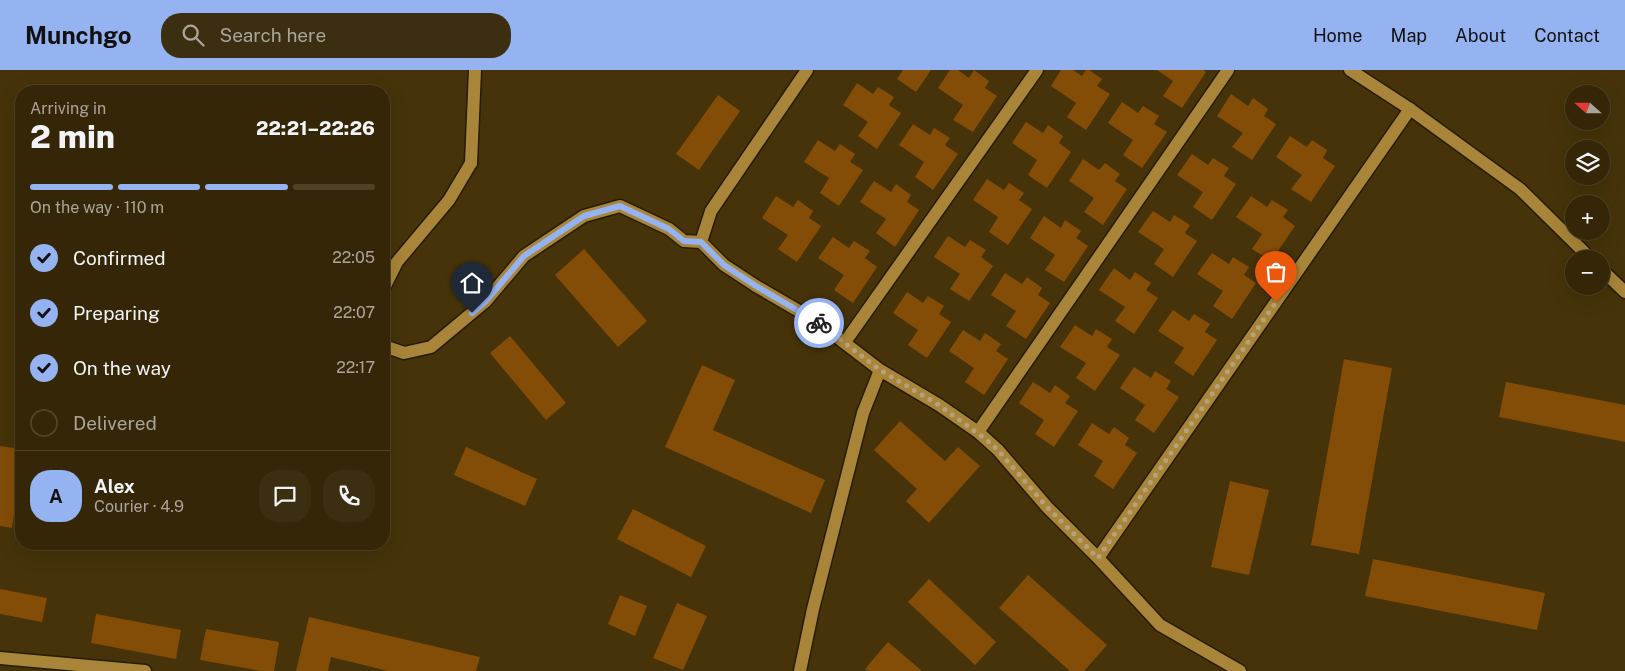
<!DOCTYPE html>
<html lang="en">
<head>
<meta charset="utf-8">
<style>
	body { margin:0; font-family:"Public Sans",sans-serif; background:#3c2e11; color:#f1f3f6; height:100vh; display:flex; flex-direction:column; font-size:19px; white-space:nowrap }
	* { box-sizing:border-box; margin:0 }
	p { font-size:16px; color:#a9a59b }
	.icon { flex:none; width:28px; height:28px; fill:none; stroke:currentColor; stroke-width:2; stroke-linecap:round; stroke-linejoin:round }
	.map { position:relative; flex:1; overflow:hidden }
	.sheet { position:absolute; left:15px; top:15px; width:375px; height:465px; display:flex; flex-direction:column; background:#342607; border-radius:20px; box-shadow:0 5px 20px #0002,0 0 0 1px #4e4328 }
	.sheet>* { flex:none }
	.needle { width:32px; rotate:291deg }
	.controls { position:absolute; left:1565px; top:15px; display:grid; gap:10px }
	.controls a { display:grid; place-items:center; width:45px; height:45px; border-radius:50%; background:#342607; box-shadow:0 5px 20px #0002,0 0 0 1px #4e4328; font-size:25px }
	.pin { position:absolute; display:grid; place-items:center; width:42px; height:42px; color:#fff; margin:-51px -21px; border-radius:50% 50% 50% 0; rotate:-45deg; box-shadow:0 0 5px #0007 }
	.pin .icon { rotate:45deg }
	.courier { position:absolute; display:grid; place-items:center; width:50px; height:50px; margin:-25px; border:4px solid #95b2f1; border-radius:50%; background:#fff; color:#222; box-shadow:0 1px 6px #0007 }
	.overview em { font-style:normal; font-weight:800 }
	.overview div { display:flex; flex-direction:column-reverse }
	.overview { display:flex; align-items:center; justify-content:space-between; height:85px; padding:0 15px }
	h1 { font-size:32px; font-weight:800; line-height:38px }
	.bar { display:grid; grid-template-columns:repeat(4,1fr); gap:8px 5px; align-content:center; height:60px; padding:0 15px }
	.bar i { height:6px; border-radius:4px; background:#4e4328 }
	.bar .current { background:#95b2f1 }
	.bar p { grid-column:span 4 }
	.line { display:flex; align-items:center; gap:12px; padding:0 15px; border-top:1px solid #4e4328 }
	.line div { flex:1 }
	.round { display:grid; place-items:center; flex:none; width:52px; height:52px; border-radius:20px; background:#3c2e11 }
	ol { padding:0 15px; list-style:none }
	li { display:flex; align-items:center; gap:15px; height:55px }
	li p { margin-inline-start:auto }
	li .icon { padding:5px; border-radius:50%; background:#95b2f1; color:#111; stroke-width:4 }
	li:last-child { color:#a9a59b }
	li i { width:28px; height:28px; border:2px solid #4e4328; border-radius:50% }
	header { display:flex; align-items:center; gap:30px; box-sizing:border-box; height:70px; padding:0 25px; background:#95b2f1; color:#111 }
	header strong { font-size:24px }
	nav { display:flex; gap:28px; margin-inline-start:auto; font-size:18px }
	.search { width:350px; height:45px; background:#3c2e11; display:flex; align-items:center; gap:12px; box-sizing:border-box; padding:0 18px; border-radius:20px; color:#a9a59b; font-size:19px }
	.map>svg:first-child { display:block }
	.building { fill:#834d07 }
	.lines { fill:none; stroke-linecap:round; stroke-linejoin:round }
	.service-casing { stroke:#271c04; stroke-width:15 }
	.minor-casing { stroke:#271c04; stroke-width:15 }
	.tertiary-casing { stroke:#271c04; stroke-width:15 }
	.service { stroke:#a88538; stroke-width:12 }
	.minor { stroke:#a88538; stroke-width:12 }
	.tertiary { stroke:#a88538; stroke-width:12 }
	.done { stroke:#b5a27c; stroke-width:5; stroke-dasharray:0 9 }
	.route { stroke:#95b2f1; stroke-width:6 }
</style>
</head>
<body>
<header>
<strong>Munchgo</strong>
<div class="search"><svg class="icon" aria-label="search" viewBox="0 0 24 24"><circle cx="10" cy="10" r="6"/><path d="M15 15l6 6"/></svg>Search here</div>
<nav><a>Home</a><a>Map</a><a>About</a><a>Contact</a></nav>
</header>
<div class="map">
<svg width="1625" height="601" viewBox="0 0 1625 601">
	<rect width="100%" height="100%" fill="#463309"/>
	<!-- building -->
	<path class="building" d="M903,0H931L916,22L897,9Z
		M950,0H958L969,8L974,0L989,11L985,18L997,26L973,62L953,50L963,35L938,18Z
		M1061,0H1073L1082,6L1086,0H1089L1102,9L1097,16L1110,24L1086,60L1067,47L1076,33L1051,16Z
		M1157,0H1203L1206,2L1182,38L1163,26L1173,11Z
		M857,13L873,24L878,17L894,27L889,35L901,43L877,79L858,66L868,52L843,35Z
		M1231,24L1248,36L1253,28L1268,39L1264,46L1276,54L1252,90L1232,77L1243,63L1217,46Z
		M718,25L740,41L699,100L676,84Z
		M1122,32L1138,43L1143,36L1159,46L1154,54L1167,62L1142,98L1123,85L1133,70L1108,53Z
		M1026,52L1043,63L1048,55L1063,66L1059,73L1071,82L1047,118L1028,105L1037,90L1012,73Z
		M913,54L930,65L934,58L950,68L945,75L958,84L933,120L915,107L924,92L899,75Z
		M1290,66L1307,77L1312,70L1327,80L1323,88L1335,96L1311,132L1291,119L1302,105L1276,87Z
		M818,70L835,81L840,74L855,84L850,92L863,100L839,136L820,123L829,108L804,92Z
		M1192,84L1208,95L1213,88L1229,98L1224,106L1236,114L1212,150L1193,137L1203,122L1177,105Z
		M1083,89L1099,100L1105,93L1120,104L1115,111L1127,119L1103,155L1084,142L1094,128L1069,111Z
		M987,109L1004,120L1009,113L1024,123L1019,130L1032,139L1008,175L989,162L998,147L973,130Z
		M874,111L891,122L896,114L911,125L907,132L919,140L895,177L876,163L886,149L860,132Z
		M776,126L793,137L798,130L813,141L809,148L821,156L797,192L778,179L788,165L762,148Z
		M1251,126L1267,137L1272,130L1288,140L1283,147L1295,156L1271,191L1252,179L1262,164L1236,147Z
		M1153,141L1170,152L1174,145L1190,155L1185,163L1197,171L1173,207L1154,194L1164,179L1138,162Z
		M1044,146L1061,158L1065,150L1081,161L1076,168L1088,176L1064,212L1045,200L1055,185L1030,168Z
		M948,166L965,177L970,170L986,180L981,187L993,196L969,231L950,219L960,204L934,187Z
		M833,167L849,178L854,171L870,181L865,188L877,197L853,233L834,220L844,205L818,188Z
		M584,179L647,251L618,277L555,205Z
		M1212,183L1229,194L1233,187L1249,197L1244,205L1256,213L1232,249L1213,236L1223,221L1197,204Z
		M1114,198L1130,210L1135,202L1151,213L1146,220L1158,228L1134,264L1115,251L1125,237L1099,220Z
		M1005,203L1022,214L1027,207L1042,218L1038,225L1050,233L1026,269L1006,256L1016,241L991,225Z
		M907,222L923,233L928,226L944,236L939,244L951,252L927,288L908,275L918,260L893,243Z
		M1173,240L1189,251L1194,244L1210,254L1205,262L1217,270L1193,306L1174,293L1184,278L1158,261Z
		M1075,255L1092,266L1096,259L1112,269L1107,277L1120,285L1095,321L1076,308L1086,293L1060,277Z
		M963,260L980,271L985,263L1001,274L996,281L1008,289L984,325L965,312L974,298L949,281Z
		M510,266L566,333L546,350L490,283Z
		M1344,289L1392,298L1359,484L1311,475Z
		M702,295L735,310L713,360L825,410L811,443L665,377Z
		M1134,297L1151,308L1155,301L1171,311L1166,319L1179,327L1154,363L1135,350L1145,335L1120,318Z
		M1033,312L1050,323L1055,315L1070,326L1065,333L1078,341L1054,377L1035,364L1044,350L1019,333Z
		M1506,312L1625,335V372L1499,347Z
		M900,351L945,391L958,377L980,396L929,453L906,431L917,419L874,380Z
		M1092,353L1109,364L1114,357L1129,368L1125,375L1137,383L1113,419L1094,406L1103,391L1078,375Z
		M0,376L21,379V398L12,458L0,456Z
		M466,377L537,409L525,436L454,405Z
		M1230,411L1269,420L1249,505L1211,497Z
		M633,439L706,476L691,507L617,469Z
		M1373,489L1545,523L1537,560L1365,526Z
		M1028,505L1107,575L1084,601H1070L999,538Z
		M929,509L996,572L975,595L908,532Z
		M0,519L47,528L42,552L0,544Z
		M620,525L647,536L635,566L608,554Z
		M677,533L707,546L683,600L653,588Z
		M96,544L181,560L176,589L91,573Z
		M309,547L480,587L476,601H388L331,587L328,601H296Z
		M206,559L279,572L274,601H261L200,590Z
		M888,572L922,601H868L865,599Z"/>
	<g class="lines">
		<defs>
			<path id="service" d="M471,93L475,0"/>
			<path id="minor" d="M807,0L711,141L701,172L724,195L756,216L816,251L880,300L939,335L978,362L998,380L1047,437L1098,488L1160,555L1240,601
				M384,218L397,192L449,130L471,93
				M845,272L1037,0
				M384,276L404,283L431,277L485,232L524,186L584,146L620,136L669,159L684,171L701,172
				M978,362L1228,0
				M1098,488L1410,39
				M0,588L145,601
				M800,601L813,539L863,343L880,300"/>
			<path id="tertiary" d="M1350,0L1410,39L1520,119L1591,189
				M1601,199L1625,222"/>
		</defs>
		<!-- service casing -->
		<use href="#service" class="service-casing"/>
		<!-- minor casing -->
		<use href="#minor" class="minor-casing"/>
		<!-- tertiary casing -->
		<use href="#tertiary" class="tertiary-casing"/>
		<!-- service -->
		<use href="#service" class="service"/>
		<!-- minor -->
		<use href="#minor" class="minor"/>
		<!-- tertiary -->
		<use href="#tertiary" class="tertiary"/>
	</g>
	<g class="lines">
		<!-- done -->
		<path class="done" d="M819,253L880,300L939,335L988,371L998,380L1047,437L1098,488L1276,232"/>
		<!-- route -->
		<path class="route" d="M472,243L485,232L524,186L584,146L620,136L669,159L684,171L701,172L724,195L756,216L819,253"/>
	</g>
</svg>
<div class="controls">
<a><svg class="needle" viewBox="-14 -14 28 28"><path d="M0-13l5 13h-10z" fill="#e53935"/><path d="M0 13l5-13h-10z" fill="#a9a59b"/></svg></a>
<a><svg class="icon" aria-label="layers" viewBox="0 0 24 24"><path d="M12 4l9 5-9 5-9-5zM3 14l9 5 9-5"/></svg></a>
<a>+</a>
<a>−</a>
</div>
<div class="pin" style="left:1276px;top:232px;background:#ea580c"><svg class="icon" aria-label="bag" viewBox="0 0 24 24"><path d="M5 8h14l-1 12H6zM9 8a3 3 0 0 1 6 0"/></svg></div>
<div class="pin" style="left:472px;top:243px;background:#1f2937"><svg class="icon" aria-label="home" viewBox="0 0 24 24"><path d="M3 11l9-7 9 7M6 9v11h12V9"/></svg></div>
<div class="courier" style="left:819px;top:253px"><svg class="icon" aria-label="bike" viewBox="0 0 24 24"><circle cx="6" cy="16" r="4"/><circle cx="18" cy="16" r="4"/><path d="M6 16l4-8h5l3 8M10 8l3 8H6M13 5h3"/></svg></div>
<section class="sheet">
<div class="overview"><div><h1>2 min</h1><p>Arriving in</p></div><em>22:21–22:26</em></div>
<div class="bar"><i class="current"></i><i class="current"></i><i class="current"></i><i></i><p>On the way · 110 m</p></div>
<ol>
<li><svg class="icon" aria-label="check" viewBox="0 0 24 24"><path d="M5 12l5 5 9-10"/></svg>Confirmed<p>22:05</p></li>
<li><svg class="icon" aria-label="check" viewBox="0 0 24 24"><path d="M5 12l5 5 9-10"/></svg>Preparing<p>22:07</p></li>
<li><svg class="icon" aria-label="check" viewBox="0 0 24 24"><path d="M5 12l5 5 9-10"/></svg>On the way<p>22:17</p></li>
<li><i></i>Delivered</li>
</ol>
<div class="line" style="height:90px"><b class="round" style="background:#95b2f1;color:#111">A</b><div><b>Alex</b><p>Courier · 4.9</p></div><a class="round"><svg class="icon" aria-label="chat" viewBox="0 0 24 24"><path d="M4 5h16v11H9l-5 4z"/></svg></a><a class="round"><svg class="icon" aria-label="phone" viewBox="0 0 24 24"><path d="M5 4h4l2 5-3 2q2 4 5 5l2-3 5 2v4C11 20 4 13 5 4z"/></svg></a></div>
</section>
</div>
</body>
</html>
